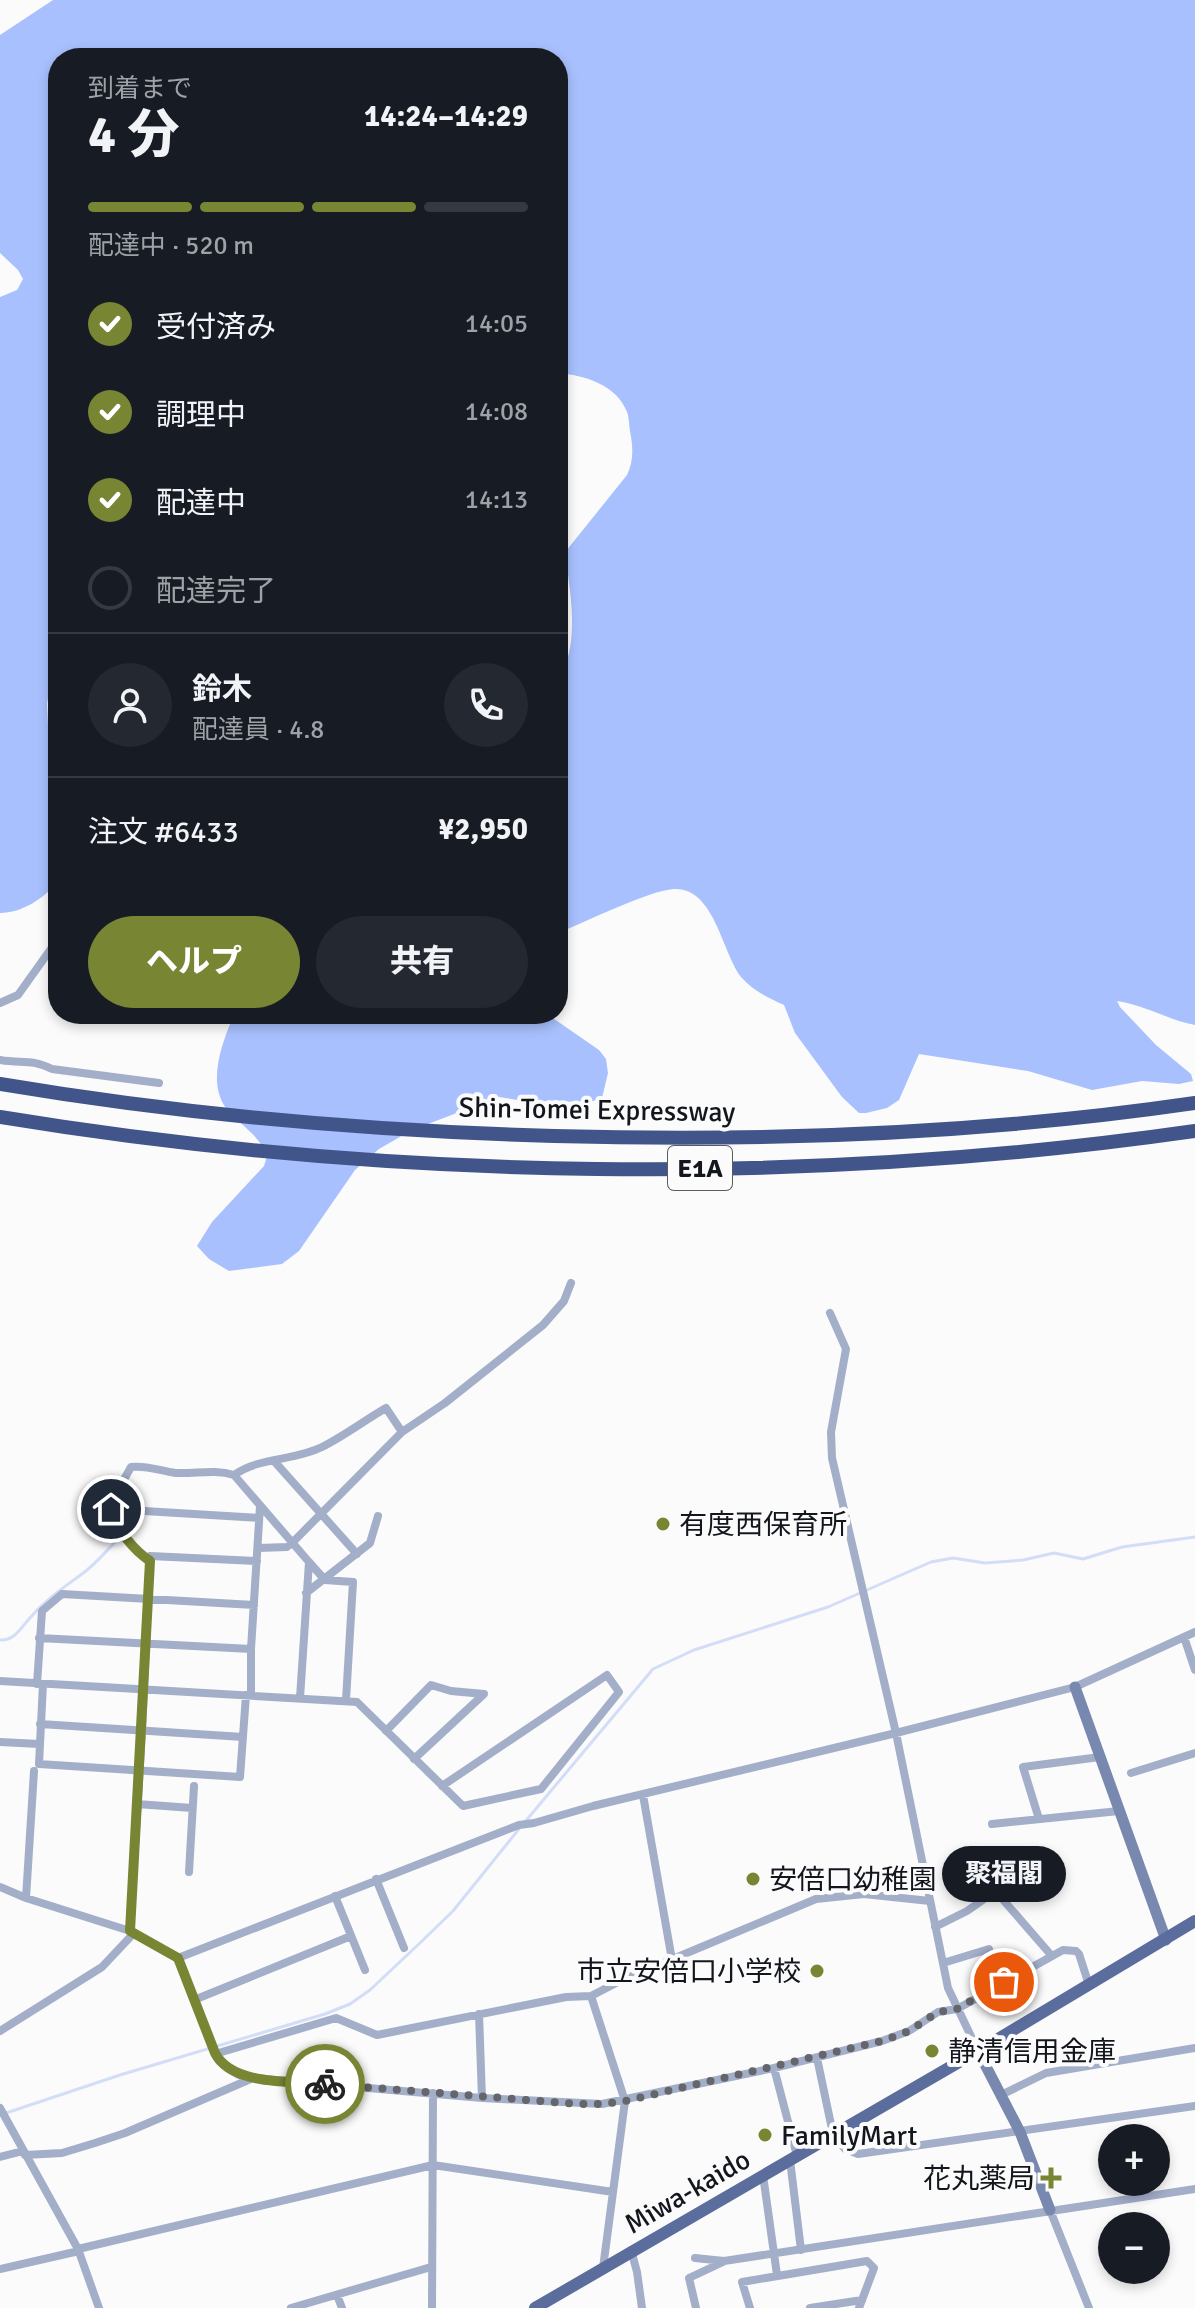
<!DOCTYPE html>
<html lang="ja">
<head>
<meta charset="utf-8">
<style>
	body { margin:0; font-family:Signika,"Noto Sans JP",sans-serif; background:#242831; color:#f1f3f6; height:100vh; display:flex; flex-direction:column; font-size:30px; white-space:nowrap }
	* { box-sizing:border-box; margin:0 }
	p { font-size:26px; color:#9ea1a6 }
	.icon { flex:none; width:44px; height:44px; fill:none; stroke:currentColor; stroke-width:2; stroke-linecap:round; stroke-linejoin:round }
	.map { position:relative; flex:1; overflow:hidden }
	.panel { position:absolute; left:48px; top:48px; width:520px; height:976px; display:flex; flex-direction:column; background:#171b24; border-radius:32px; box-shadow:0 4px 12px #0003 }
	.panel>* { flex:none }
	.controls { position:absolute; left:1098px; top:2124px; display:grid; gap:16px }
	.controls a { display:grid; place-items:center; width:72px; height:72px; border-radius:50%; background:#171b24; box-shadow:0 4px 12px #0003; font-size:40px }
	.pin { position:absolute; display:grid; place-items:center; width:68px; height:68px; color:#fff; margin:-34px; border:4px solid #fff; border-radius:50%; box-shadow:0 2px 8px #0007 }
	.courier { position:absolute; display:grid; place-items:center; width:80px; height:80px; margin:-40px; border:6px solid #788634; border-radius:50%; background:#fff; color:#222; box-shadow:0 2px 10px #0007 }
	.bubble { position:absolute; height:56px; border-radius:28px; background:#171b24; box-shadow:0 4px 12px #0003; font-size:26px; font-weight:800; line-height:56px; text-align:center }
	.headline em { font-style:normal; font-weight:800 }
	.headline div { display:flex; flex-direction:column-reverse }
	.headline { display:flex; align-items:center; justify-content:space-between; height:136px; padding:0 40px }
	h1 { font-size:52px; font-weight:800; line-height:60px }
	.bar { display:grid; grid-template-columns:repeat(4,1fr); gap:12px 8px; align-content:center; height:96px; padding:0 40px }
	.bar i { height:10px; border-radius:6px; background:#363941 }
	.bar .active { background:#788634 }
	.bar p { grid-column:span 4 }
	.line { display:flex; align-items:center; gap:20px; padding:0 40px; border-top:2px solid #363941 }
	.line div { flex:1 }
	.round { display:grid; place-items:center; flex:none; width:84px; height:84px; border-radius:42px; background:#242831 }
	ol { padding:0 40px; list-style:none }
	li { display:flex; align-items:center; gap:24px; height:88px }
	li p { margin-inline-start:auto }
	li .icon { padding:8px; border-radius:50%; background:#788634; color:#fff; stroke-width:4 }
	li:last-child { color:#9ea1a6 }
	li i { width:44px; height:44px; border:4px solid #363941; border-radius:50% }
	.cta { display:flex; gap:16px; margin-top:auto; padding:16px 40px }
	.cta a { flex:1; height:92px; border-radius:48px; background:#788634; color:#fff; font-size:32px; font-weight:800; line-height:92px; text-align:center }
	.cta a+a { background:#242831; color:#f1f3f6 }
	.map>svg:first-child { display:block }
	.forest { fill:#a8c0fe }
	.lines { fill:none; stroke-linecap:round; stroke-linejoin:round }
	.stream { stroke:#d3ddf7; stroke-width:3 }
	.street { stroke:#a3aec9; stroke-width:8 }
	.secondary { stroke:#7988af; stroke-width:11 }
	.primary { stroke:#5b6d9c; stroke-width:12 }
	.highway { stroke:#42558b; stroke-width:14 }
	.done { stroke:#64666b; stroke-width:8; stroke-dasharray:0 14.4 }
	.route { stroke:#788634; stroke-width:10 }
	.poi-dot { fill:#788634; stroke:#fbfbfb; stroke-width:3 }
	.labels { text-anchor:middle; stroke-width:8; stroke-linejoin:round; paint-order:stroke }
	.shield { fill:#fbfbfb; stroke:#595b60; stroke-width:2 }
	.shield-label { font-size:26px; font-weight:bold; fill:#13161d }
	.street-label { font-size:28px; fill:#13161d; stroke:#fbfbfb }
	.poi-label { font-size:28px; fill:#13161d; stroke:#fbfbfb; text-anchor:start }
</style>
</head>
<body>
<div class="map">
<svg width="1195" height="2308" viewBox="0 0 1195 2308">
	<rect width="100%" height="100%" fill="#fbfbfb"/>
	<!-- forest -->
	<path class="forest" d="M53,0H1195V1025C1168,1020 1145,1005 1117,1001L1120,1007L1156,1045L1191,1074L1193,1081L1179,1084L1142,1081L1092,1090L1028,1071L919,1054L899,1100L887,1108L866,1113H859L842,1097L795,1033L784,1005C769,998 753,991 742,978C722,954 715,887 674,889C647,891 586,922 558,933V678C576,655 573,611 569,583C568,571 565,563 566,551L627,475C634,460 633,447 630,431C629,425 629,417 627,412C617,385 584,375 558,373V58H58V639L47,704L48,724L58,770V881C45,898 22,913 0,913V297L17,290L23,279L18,270L0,253V35Z
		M234,1014H547L599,1050L606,1059L608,1073L602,1098L590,1102L524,1101L499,1097L412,1130L379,1149L355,1170L299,1251L282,1264L229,1271L209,1259L197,1246L212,1222L264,1166L267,1156C258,1135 246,1129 231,1114C204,1087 222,1044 234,1014Z"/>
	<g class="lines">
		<!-- stream -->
		<path class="stream" d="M0,1640C14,1641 21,1628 29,1619C45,1600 63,1588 82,1574C96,1564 107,1550 119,1538
			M524,1823L653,1669L694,1650L828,1607L931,1562L953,1558L985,1563L1023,1560L1054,1553L1083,1559L1122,1547L1195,1537
			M3,2114L120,2075L325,2014L350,2004L370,1990L421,1942L453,1911L519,1829"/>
		<!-- street -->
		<path class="street" d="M0,1003L18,995L58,939
			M0,1060C22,1064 30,1058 52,1069L159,1083
			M830,1313L846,1349L831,1432L832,1458L896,1733L948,1988L978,2051
			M274,1461L357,1554
			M234,1475C259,1457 294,1461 322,1447C344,1436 365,1420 386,1408L402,1432
			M111,1509L259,1518
			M258,1548L287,1547L292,1543L402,1432L445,1403L543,1325L564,1301L571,1283
			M150,1561C132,1549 121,1532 110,1514L118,1490L131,1467C147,1465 160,1471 176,1473C196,1474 214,1469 234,1475L309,1562L300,1698
			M309,1562L325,1580L353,1582L346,1700
			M306,1593L370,1543L378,1516
			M1184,1637L1195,1670
			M39,1638L251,1649
			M0,1681L357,1702L463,1806L541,1789L619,1692L607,1675L442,1786
			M37,1684L42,1611L62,1594L254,1605
			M43,1684L39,1764L240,1777L246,1695
			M251,1695V1649L260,1506
			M40,1724L243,1737
			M386,1731L431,1685L451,1691L484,1694L414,1759
			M0,1742L39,1744
			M1131,1773L1195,1753
			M643,1795L672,1960
			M137,1804L192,1808
			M1039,1819L1023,1767L1100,1757
			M992,1824L1119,1811
			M189,1872L194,1786
			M1005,1877L997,1890L998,1894L1051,1955
			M376,1879L404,1948
			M0,1887L26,1898L130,1931L178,1958L215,2053L219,2061L227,2068L239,2075L254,2078L482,2098L602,2104L774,2068L882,2041L909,2031L938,2012L957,2009L1063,1950L1076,1951L1079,1954L1089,1985
			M335,1896L365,1970
			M26,1898L34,1771
			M935,1927L967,1911L997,1890
			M130,1931L142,1731L150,1556L257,1561
			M178,1958L519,1825L534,1823L593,1806L896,1733L1075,1687L1195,1632
			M943,1963L989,1949
			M591,1996L625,2101L603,2268
			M194,2000L351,1936
			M479,2014L482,2098
			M0,2031L102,1967L134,1933
			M215,2054L336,2018L377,2035L566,1997L591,1996L620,1981L816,1899L864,1894L930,1901
			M817,2058L833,2134L845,2149L858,2154L1195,2106
			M774,2068L797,2156
			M1001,2095L1046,2073L1195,2048
			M0,2108L78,2249L99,2308
			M25,2155L62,2153L95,2143L125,2133L253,2078
			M0,2157L23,2151
			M790,2160L801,2250
			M763,2175L777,2275
			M1050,2210L1089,2308
			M78,2249L433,2165L613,2192
			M631,2250L637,2272L642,2308
			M695,2258L724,2261L1195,2189
			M0,2269L79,2251
			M337,2295L342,2308
			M291,2308L431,2267
			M432,2308L433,2093
			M696,2308L689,2278L723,2262
			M750,2308L742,2282L867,2261L874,2268L859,2308
			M810,2308L862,2300"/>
		<!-- secondary -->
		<path class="secondary" d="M1075,1687L1166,1940
			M978,2051L1020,2132L1050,2210"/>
		<!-- primary -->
		<path class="primary" d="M535,2308L978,2051L1195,1921"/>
		<!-- highway -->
		<path class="highway" d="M0,1084C184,1115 368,1131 554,1136C768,1142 983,1134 1195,1103
			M0,1117C389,1181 804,1187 1195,1131"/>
	</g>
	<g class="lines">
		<!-- done -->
		<path class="done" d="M325,2084L578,2104H602L625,2101L882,2041L909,2031L938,2012L957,2009L1004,1982"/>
		<!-- route -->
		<path class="route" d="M111,1509L110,1514C121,1532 132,1549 150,1561L130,1931L178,1958L215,2053C232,2086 292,2081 325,2084"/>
	</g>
	<!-- markers -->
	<g class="poi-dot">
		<circle cx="663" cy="1524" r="8"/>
		<circle cx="753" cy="1879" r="8"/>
		<circle cx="817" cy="1971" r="8"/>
		<circle cx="932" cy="2051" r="8"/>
		<circle cx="765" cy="2135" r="8"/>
		<path d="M1047 2166h8v8h8v8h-8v8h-8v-8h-8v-8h8z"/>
	</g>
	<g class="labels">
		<!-- shield labels -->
		<rect class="shield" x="668" y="1146" width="64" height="44" rx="6"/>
		<g class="shield-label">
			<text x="700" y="1177">E1A</text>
		</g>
		<!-- street labels -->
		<g class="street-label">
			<text transform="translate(597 1109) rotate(1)" y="10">Shin-Tomei Expressway</text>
			<text transform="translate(687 2191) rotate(-30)" y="10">Miwa-kaido</text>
		</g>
		<!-- poi labels -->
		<g class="poi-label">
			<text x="679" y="1534">有度西保育所</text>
			<text x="769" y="1889">安倍口幼稚園</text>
			<text x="801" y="1981" text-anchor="end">市立安倍口小学校</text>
			<text x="948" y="2061">静清信用金庫</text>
			<text x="781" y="2145">FamilyMart</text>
			<text x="1035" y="2188" text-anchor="end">花丸薬局</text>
		</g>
	</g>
</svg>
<div class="controls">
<a>+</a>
<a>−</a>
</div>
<div class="pin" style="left:1004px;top:1982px;background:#ea580c"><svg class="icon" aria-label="bag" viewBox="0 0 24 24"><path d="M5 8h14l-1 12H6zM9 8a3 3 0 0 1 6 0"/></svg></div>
<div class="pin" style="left:111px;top:1509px;background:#1f2937"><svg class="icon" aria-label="home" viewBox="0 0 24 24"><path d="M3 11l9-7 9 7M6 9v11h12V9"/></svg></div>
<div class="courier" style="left:325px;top:2084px"><svg class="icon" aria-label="bike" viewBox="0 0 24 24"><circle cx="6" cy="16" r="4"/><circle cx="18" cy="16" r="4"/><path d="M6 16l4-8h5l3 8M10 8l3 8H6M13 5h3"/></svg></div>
<div class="bubble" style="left:942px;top:1846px;width:124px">聚福閣</div>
<section class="panel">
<div class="headline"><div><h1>4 分</h1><p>到着まで</p></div><em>14:24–14:29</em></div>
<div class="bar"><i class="active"></i><i class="active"></i><i class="active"></i><i></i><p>配達中 · 520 m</p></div>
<ol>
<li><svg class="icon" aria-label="check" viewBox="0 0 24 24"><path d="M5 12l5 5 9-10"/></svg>受付済み<p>14:05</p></li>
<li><svg class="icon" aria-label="check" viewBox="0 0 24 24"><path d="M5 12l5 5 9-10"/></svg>調理中<p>14:08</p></li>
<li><svg class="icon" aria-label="check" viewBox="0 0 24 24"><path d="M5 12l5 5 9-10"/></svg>配達中<p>14:13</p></li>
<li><i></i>配達完了</li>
</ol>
<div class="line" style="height:144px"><a class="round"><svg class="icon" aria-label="person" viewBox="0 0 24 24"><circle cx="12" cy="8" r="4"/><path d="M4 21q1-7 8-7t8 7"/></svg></a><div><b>鈴木</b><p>配達員 · 4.8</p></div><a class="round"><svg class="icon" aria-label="phone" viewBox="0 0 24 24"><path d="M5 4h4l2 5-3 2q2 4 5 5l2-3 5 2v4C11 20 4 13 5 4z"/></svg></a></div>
<div class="line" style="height:104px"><div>注文 #6433</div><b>¥2,950</b></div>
<div class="cta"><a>ヘルプ</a><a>共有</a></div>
</section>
</div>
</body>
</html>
